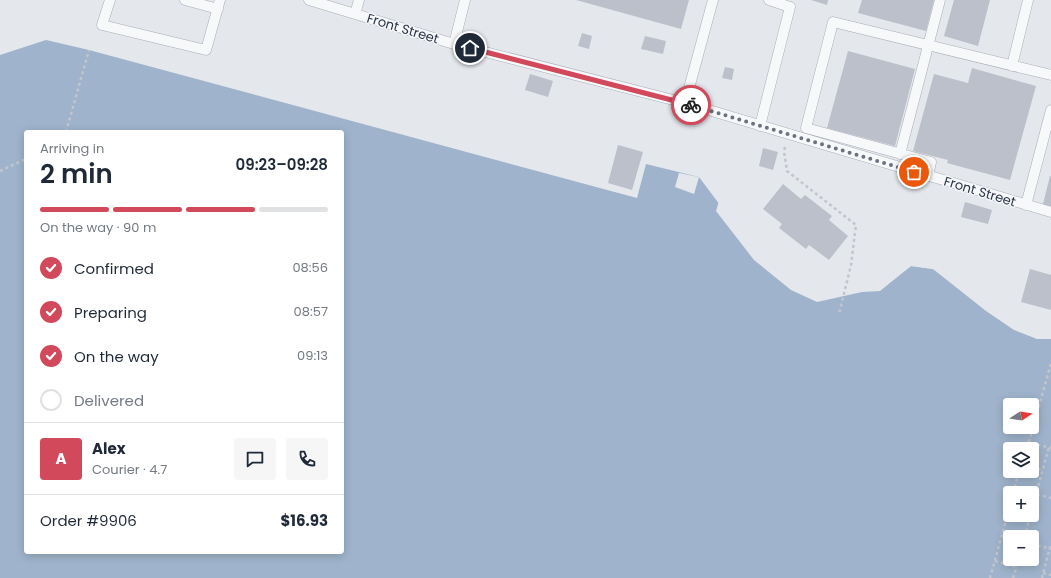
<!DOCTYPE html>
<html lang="en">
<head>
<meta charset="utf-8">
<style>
	body { margin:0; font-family:Poppins,sans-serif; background:#f6f6f7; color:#1f2937; height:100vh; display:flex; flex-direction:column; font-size:15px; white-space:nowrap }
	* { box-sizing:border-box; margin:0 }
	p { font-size:13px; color:#747a83 }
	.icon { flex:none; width:22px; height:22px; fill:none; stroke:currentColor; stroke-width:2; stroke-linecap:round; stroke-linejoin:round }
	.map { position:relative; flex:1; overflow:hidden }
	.side { position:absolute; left:24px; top:130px; width:320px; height:424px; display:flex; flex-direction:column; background:#fff; border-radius:4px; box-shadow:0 2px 10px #0003 }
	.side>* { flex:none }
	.needle { width:26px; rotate:78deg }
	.controls { position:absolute; left:1003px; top:398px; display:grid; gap:8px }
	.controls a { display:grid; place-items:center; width:36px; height:36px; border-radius:4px; background:#fff; box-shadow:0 2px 10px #0003; font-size:20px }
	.pin { position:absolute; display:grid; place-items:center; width:34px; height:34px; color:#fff; margin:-17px; border:2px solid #fff; border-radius:50%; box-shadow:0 1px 4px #0007 }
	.courier { position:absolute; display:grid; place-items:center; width:40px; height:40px; margin:-20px; border:3px solid #d1495b; border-radius:50%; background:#fff; color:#222; box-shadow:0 1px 5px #0007 }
	.overview em { font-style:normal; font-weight:600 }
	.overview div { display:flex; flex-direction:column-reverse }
	.overview { display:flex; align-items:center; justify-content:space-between; height:68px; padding:0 16px }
	h1 { font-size:26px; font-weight:600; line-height:30px }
	.bar { display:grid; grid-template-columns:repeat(4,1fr); gap:6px 4px; align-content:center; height:48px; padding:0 16px }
	.bar i { height:5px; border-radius:3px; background:#e0e1e3 }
	.bar .selected { background:#d1495b }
	.bar p { grid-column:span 4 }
	.line { display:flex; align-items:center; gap:10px; padding:0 16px; border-top:1px solid #e0e1e3 }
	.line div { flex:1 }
	.round { display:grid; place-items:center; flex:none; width:42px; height:42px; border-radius:4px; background:#f6f6f7 }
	ol { padding:0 16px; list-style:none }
	li { display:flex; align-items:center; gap:12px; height:44px }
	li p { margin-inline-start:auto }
	li .icon { padding:4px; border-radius:50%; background:#d1495b; color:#fff; stroke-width:4 }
	li:last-child { color:#747a83 }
	li i { width:22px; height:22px; border:2px solid #e0e1e3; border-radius:50% }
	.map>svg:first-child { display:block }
	.water { fill:#9fb4cc; fill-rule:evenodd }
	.pier { fill:#e4e7ec }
	.building { fill:#bbc0ca }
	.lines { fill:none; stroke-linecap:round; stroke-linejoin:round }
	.service-casing { stroke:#a9aeb7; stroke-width:11 }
	.path { stroke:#c2c5cb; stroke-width:2.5; stroke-dasharray:3 3; stroke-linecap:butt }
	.service { stroke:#f7f8fa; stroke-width:10 }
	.done { stroke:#6c737f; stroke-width:4; stroke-dasharray:0 7.2 }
	.route { stroke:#d1495b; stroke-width:5 }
	.labels { text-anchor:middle; stroke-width:3; stroke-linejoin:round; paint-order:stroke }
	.street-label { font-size:13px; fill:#2b3445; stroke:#f4f6f9 }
</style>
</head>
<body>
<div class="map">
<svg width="1051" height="578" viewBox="0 0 1051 578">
	<rect width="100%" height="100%" fill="#e4e7ec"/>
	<!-- water -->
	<path class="water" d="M46,40L89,50L637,198L646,164L699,177L726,213L814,289L876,291L911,266L933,269L999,309L1051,326V578H0V55ZM26,132H342V552H26ZM1010,405H1032V427H1010ZM1010,449H1032V471H1010ZM1010,493H1032V515H1010ZM1010,537H1032V559H1010Z"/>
	<!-- pier -->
	<path class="pier" d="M679,173L699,177L694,194L675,187Z
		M719,201L727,211L815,287L876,289L911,264L934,267L1000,307L1051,324V339H1037L1014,330L986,311L933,269L911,266L880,291L862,292L817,302L791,290L754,260L716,211Z"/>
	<!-- building -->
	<path class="building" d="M576,0H689L681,29Z
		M811,0H828L827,5Z
		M862,0H934L926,31L858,13Z
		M954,0H990L978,46L944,36Z
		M582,33L592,36L589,49L578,46Z
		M645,36L666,41L663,54L641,49Z
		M848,51L915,69L895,146L827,128Z
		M725,67L734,69L732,80L722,78Z
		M972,68L1036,86L1010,180L947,163L948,160L913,151L934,74L968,83Z
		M530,74L553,81L548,97L525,90Z
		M618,145L643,152L632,190L608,183Z
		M763,148L778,152L773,170L759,166Z
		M1050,176H1051V207L1043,204Z
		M783,184L801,199L805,195L832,216L829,220L848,236L829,260L809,245L806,249L779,228L782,224L763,209Z
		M965,202L992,210L988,224L961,217Z
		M1030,269L1051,275V310L1021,302Z"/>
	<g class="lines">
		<defs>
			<path id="service" d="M110,0L102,25L206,50L220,0
				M185,0L218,9
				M309,0L454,44L685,103L1051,212
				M355,14L359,0
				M454,44L465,0
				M1012,66L1028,0
				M685,103L713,0
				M760,126L790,7L769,0
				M900,154L940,0
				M928,176L931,162L806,128L833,22L1051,75
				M1026,205L1051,110"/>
		</defs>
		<!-- service casing -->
		<use href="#service" class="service-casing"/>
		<!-- path -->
		<path class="path" d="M66,132L89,50
			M785,147L784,151L787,171L856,225L851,265L839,314
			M0,171L26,159
			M1029,442L1051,363
			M1025,449L1027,442L1051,448
			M1032,467L1042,470
			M1014,488L1051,498
			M1013,493L1019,471
			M1032,509L1049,447
			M1022,515L1030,517
			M1002,536L1010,538
			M1025,537L1030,515
			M1032,544L1051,549
			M995,561L1017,567
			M1043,573L1051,575
			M990,578L1010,506
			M1013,578L1019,559
			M1042,578L1051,543"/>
		<!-- service -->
		<use href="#service" class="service"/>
	</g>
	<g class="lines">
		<!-- done -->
		<path class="done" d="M691,105L914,172"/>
		<!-- route -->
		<path class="route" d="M470,48L691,105"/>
	</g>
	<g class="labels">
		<!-- street labels -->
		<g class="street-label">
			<text transform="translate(403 28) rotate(17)" y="5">Front Street</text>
			<text transform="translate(980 191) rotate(17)" y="5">Front Street</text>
		</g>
	</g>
</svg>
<div class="controls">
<a><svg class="needle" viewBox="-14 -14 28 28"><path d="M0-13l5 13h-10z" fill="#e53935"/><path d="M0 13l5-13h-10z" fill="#747a83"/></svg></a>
<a><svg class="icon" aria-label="layers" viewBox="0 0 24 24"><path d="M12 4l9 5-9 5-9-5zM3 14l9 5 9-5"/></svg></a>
<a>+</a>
<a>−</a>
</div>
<div class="pin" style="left:914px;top:172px;background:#ea580c"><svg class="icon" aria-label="bag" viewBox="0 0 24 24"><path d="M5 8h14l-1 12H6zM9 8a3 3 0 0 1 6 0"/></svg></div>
<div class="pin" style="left:470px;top:48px;background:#1f2937"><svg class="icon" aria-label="home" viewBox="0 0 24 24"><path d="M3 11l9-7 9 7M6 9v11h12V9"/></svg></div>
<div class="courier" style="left:691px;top:105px"><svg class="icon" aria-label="bike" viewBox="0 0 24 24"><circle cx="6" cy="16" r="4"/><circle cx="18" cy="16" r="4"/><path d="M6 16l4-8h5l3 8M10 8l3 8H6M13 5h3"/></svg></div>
<section class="side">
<div class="overview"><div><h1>2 min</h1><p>Arriving in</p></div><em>09:23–09:28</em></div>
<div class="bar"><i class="selected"></i><i class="selected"></i><i class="selected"></i><i></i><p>On the way · 90 m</p></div>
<ol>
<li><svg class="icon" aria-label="check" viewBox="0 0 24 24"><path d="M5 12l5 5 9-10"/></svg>Confirmed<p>08:56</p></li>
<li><svg class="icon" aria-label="check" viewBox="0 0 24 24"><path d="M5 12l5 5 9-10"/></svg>Preparing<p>08:57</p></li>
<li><svg class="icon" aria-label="check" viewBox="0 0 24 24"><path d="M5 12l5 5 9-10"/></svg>On the way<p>09:13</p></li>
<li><i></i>Delivered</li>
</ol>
<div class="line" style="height:72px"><b class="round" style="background:#d1495b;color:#fff">A</b><div><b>Alex</b><p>Courier · 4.7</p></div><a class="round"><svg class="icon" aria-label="chat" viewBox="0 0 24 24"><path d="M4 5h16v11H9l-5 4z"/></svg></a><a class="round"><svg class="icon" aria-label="phone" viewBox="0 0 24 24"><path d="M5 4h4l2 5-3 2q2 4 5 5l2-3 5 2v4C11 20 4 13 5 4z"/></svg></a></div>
<div class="line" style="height:52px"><div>Order #9906</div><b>$16.93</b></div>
</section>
</div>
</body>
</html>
